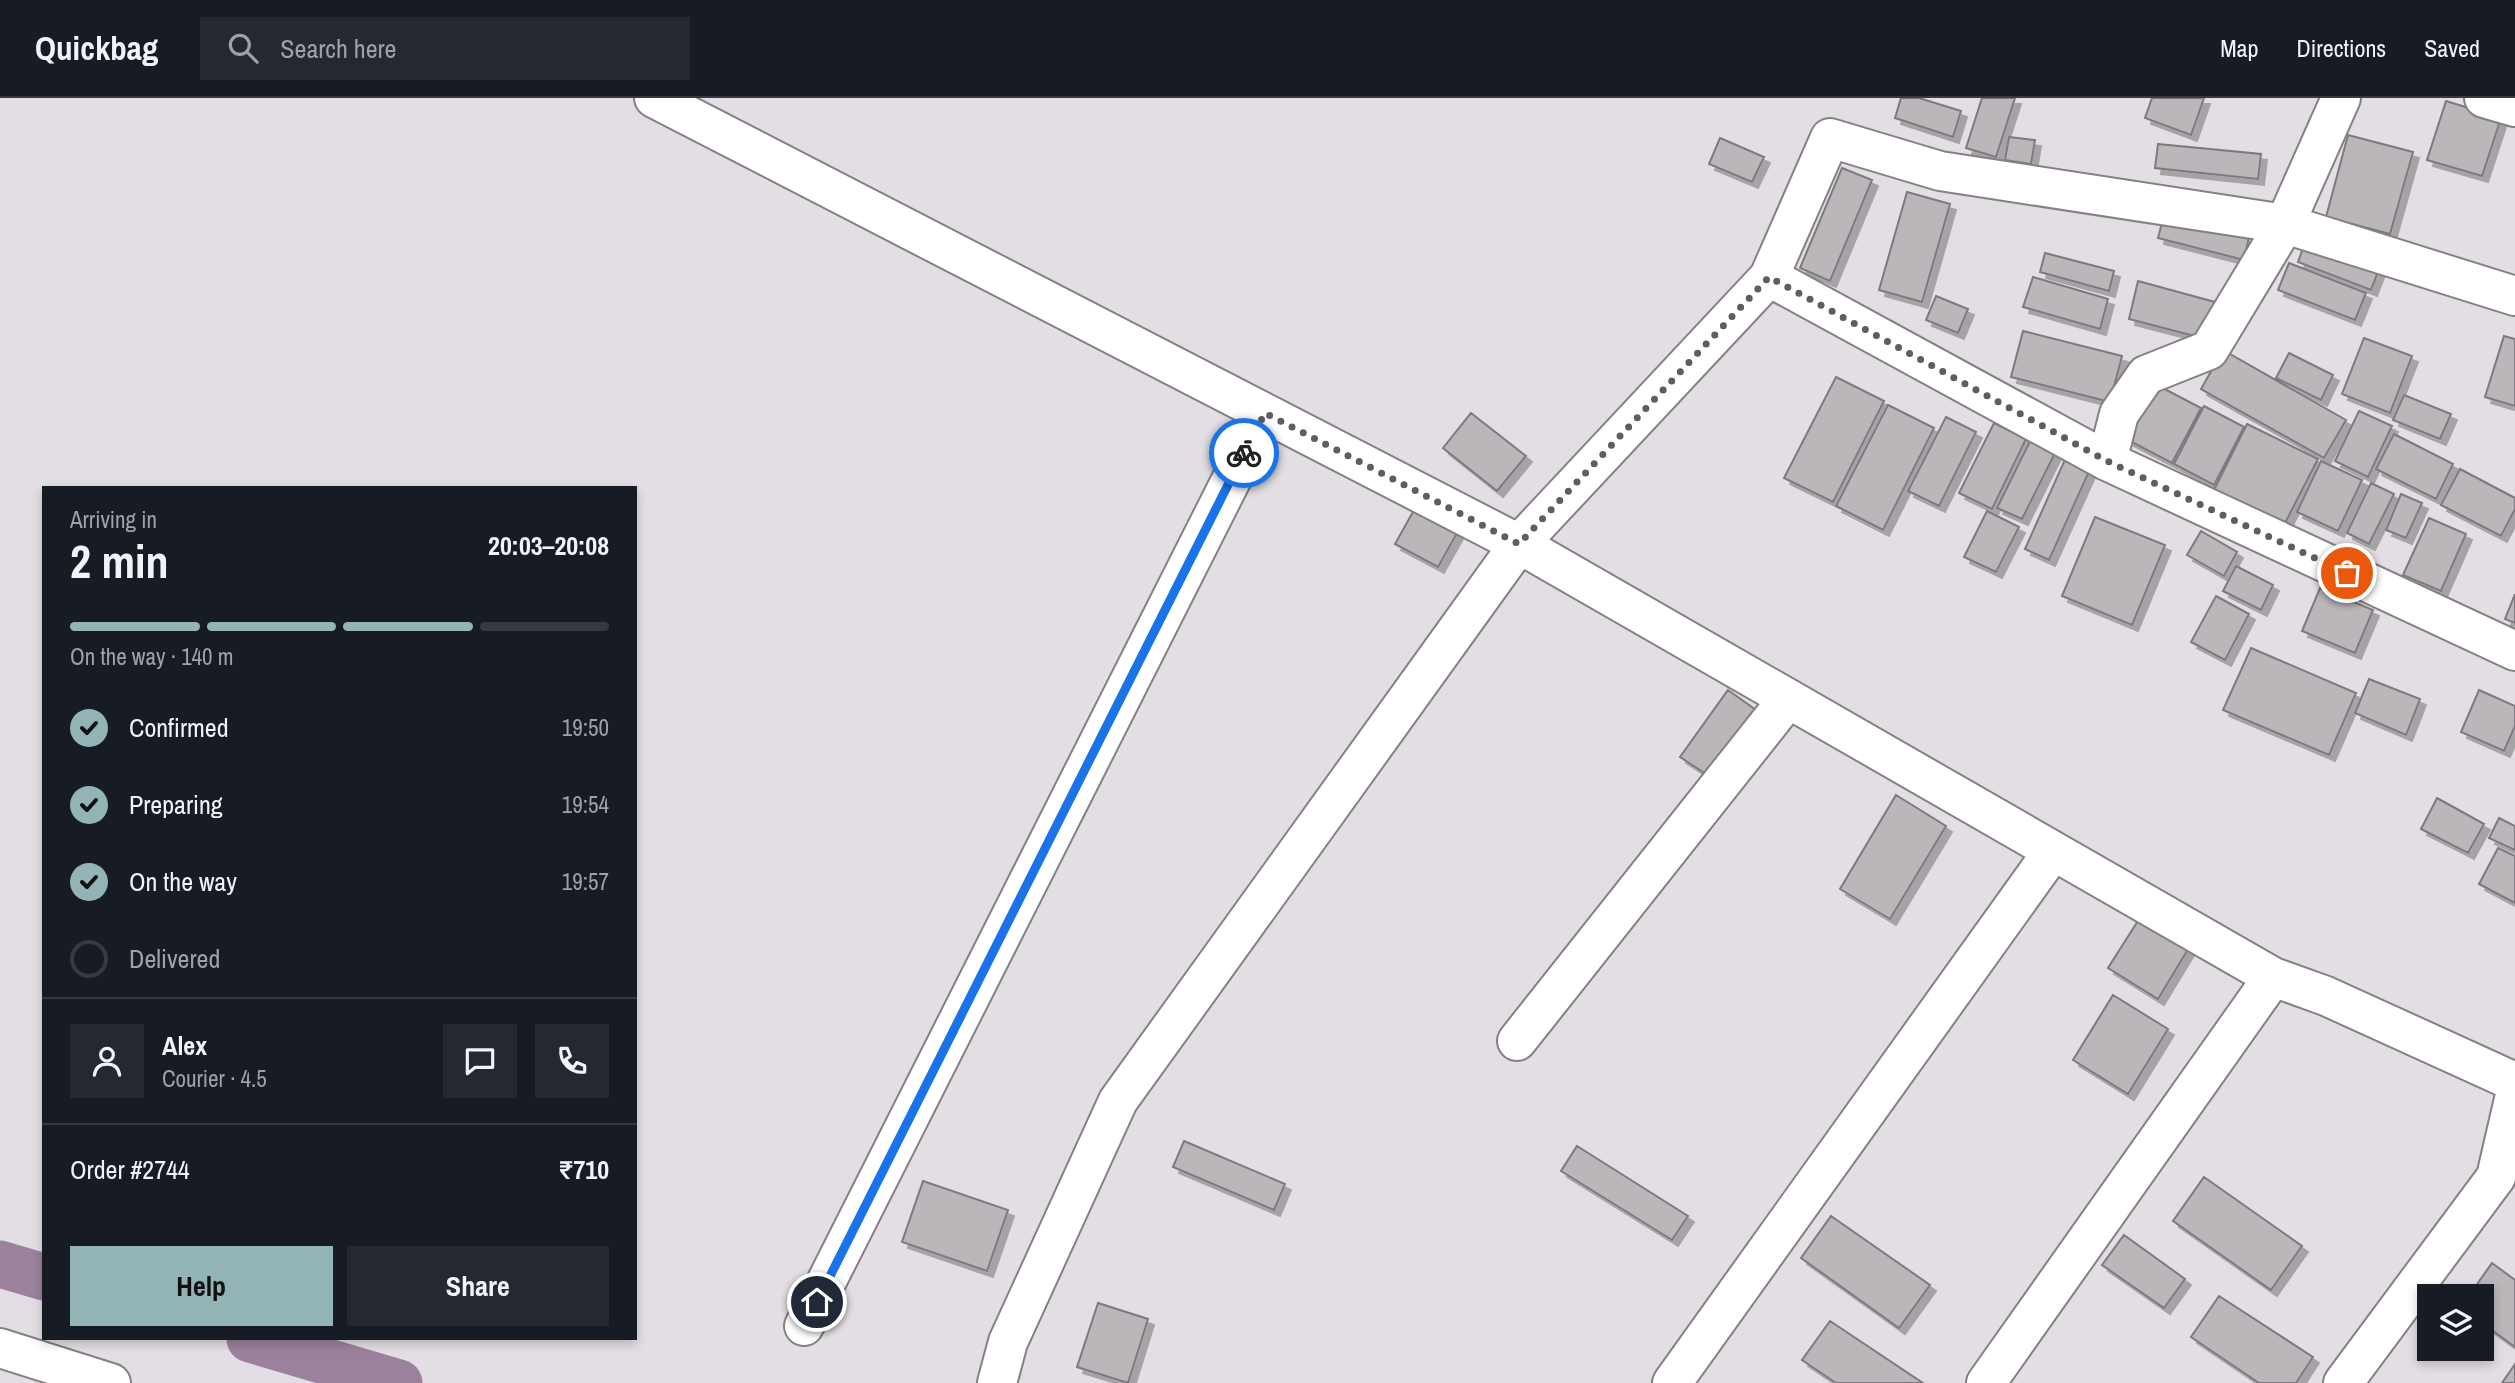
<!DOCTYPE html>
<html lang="en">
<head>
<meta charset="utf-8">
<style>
	body { margin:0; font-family:"Archivo Narrow",sans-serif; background:#242831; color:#f1f3f6; height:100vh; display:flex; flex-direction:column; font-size:26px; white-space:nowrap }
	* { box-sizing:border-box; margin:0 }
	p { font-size:23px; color:#9ea1a6 }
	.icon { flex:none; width:38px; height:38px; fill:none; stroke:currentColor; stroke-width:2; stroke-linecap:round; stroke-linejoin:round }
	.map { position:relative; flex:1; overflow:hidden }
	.side { position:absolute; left:42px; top:388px; width:595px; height:854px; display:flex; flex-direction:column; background:#171b24; border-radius:0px; box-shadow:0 4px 10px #0003 }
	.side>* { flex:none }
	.fabs { position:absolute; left:2417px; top:1186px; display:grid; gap:14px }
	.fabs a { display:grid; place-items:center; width:77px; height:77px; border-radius:0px; background:#171b24; box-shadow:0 4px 10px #0003; font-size:35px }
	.pin { position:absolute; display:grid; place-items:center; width:60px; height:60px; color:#fff; margin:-30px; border:4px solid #fff; border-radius:50%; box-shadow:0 2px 7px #0007 }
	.courier { position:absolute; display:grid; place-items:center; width:70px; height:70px; margin:-35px; border:5px solid #1a73e8; border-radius:50%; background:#fff; color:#222; box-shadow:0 2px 9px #0007 }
	.head em { font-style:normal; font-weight:800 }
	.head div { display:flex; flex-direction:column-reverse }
	.head { display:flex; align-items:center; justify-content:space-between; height:119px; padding:0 28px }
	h1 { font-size:46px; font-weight:800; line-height:52px }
	.bar { display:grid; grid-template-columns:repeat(4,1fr); gap:10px 7px; align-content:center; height:84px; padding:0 28px }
	.bar i { height:9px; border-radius:5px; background:#363941 }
	.bar .selected { background:#92b4b4 }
	.bar p { grid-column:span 4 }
	.line { display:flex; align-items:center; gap:18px; padding:0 28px; border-top:2px solid #363941 }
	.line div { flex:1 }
	.round { display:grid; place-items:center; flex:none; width:74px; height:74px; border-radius:0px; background:#242831 }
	ol { padding:0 28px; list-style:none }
	li { display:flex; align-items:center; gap:21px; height:77px }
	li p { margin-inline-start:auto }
	li .icon { padding:7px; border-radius:50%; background:#92b4b4; color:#111; stroke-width:4 }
	li:last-child { color:#9ea1a6 }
	li i { width:38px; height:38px; border:4px solid #363941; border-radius:50% }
	.button { display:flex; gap:14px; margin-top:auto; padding:14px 28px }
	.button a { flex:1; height:80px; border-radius:0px; background:#92b4b4; color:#111; font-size:28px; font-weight:800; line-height:80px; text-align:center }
	.button a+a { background:#242831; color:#f1f3f6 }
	header { display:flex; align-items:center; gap:42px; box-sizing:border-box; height:98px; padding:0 35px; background:#171b24; border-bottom:2px solid #363941 }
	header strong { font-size:33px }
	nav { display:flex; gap:38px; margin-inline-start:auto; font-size:24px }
	.search { width:490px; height:63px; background:#242831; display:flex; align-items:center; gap:18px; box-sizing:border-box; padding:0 24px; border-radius:0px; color:#9ea1a6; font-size:26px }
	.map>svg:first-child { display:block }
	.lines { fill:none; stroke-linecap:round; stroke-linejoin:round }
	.canal { stroke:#9b819d; stroke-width:47 }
	.building { fill:#bab6ba; stroke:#7e797e; stroke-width:2; filter:url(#shadow) }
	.street-casing { stroke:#848084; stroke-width:42 }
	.street { stroke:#fff; stroke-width:38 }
	.done { stroke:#605d60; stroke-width:7; stroke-dasharray:0 12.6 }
	.route { stroke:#1a73e8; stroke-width:9 }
</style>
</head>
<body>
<header>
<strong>Quickbag</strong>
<div class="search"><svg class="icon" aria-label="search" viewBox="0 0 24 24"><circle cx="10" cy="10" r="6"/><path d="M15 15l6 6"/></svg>Search here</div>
<nav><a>Map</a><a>Directions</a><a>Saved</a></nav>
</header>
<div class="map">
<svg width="2515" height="1285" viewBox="0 0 2515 1285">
	<defs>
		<filter id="shadow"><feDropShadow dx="6" dy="6" stdDeviation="0" flood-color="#0004"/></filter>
	</defs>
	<rect width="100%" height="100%" fill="#e2dee3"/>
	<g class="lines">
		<!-- canal -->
		<path class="canal" d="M0,1166L44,1179
			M250,1241L399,1285"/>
	</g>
	<!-- building -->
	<path class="building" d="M1901,0H1919L1961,13L1953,39L1895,20Z
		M1982,0H2015L1996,59L1966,50Z
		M2152,0H2204L2191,37L2145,20Z
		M2446,3L2501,20L2482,78L2427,62Z
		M2348,37L2413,54L2390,136L2326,119Z
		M2009,39L2035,42L2031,66L2005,62Z
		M1720,40L1764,59L1752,84L1709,66Z
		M2158,46L2261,56L2258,81L2155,70Z
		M1842,70L1872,82L1830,183L1800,170Z
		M1907,94L1950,106L1922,204L1879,192Z
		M2164,117L2249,139L2244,162L2158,140Z
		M2306,142L2379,171L2371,192L2298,164Z
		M2045,155L2114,173L2109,193L2040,174Z
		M2289,165L2366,195L2355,222L2278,192Z
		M2033,179L2108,201L2100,231L2023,209Z
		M2138,183L2215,204L2206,241L2129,221Z
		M1936,198L1968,211L1958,235L1926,222Z
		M2023,233L2122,258L2110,304L2011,279Z
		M2504,238L2515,241V308L2485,299Z
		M2364,240L2412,258L2390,315L2342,296Z
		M2223,252L2346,322L2324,360L2201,291Z
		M2289,255L2333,277L2321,302L2276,280Z
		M1836,279L1884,303L1833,404L1784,380Z
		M2155,286L2201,310L2172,365L2126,341Z
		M2404,297L2451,316L2440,341L2393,322Z
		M1888,307L1934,330L1883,432L1836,408Z
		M2204,308L2244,329L2214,387L2174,366Z
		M2359,313L2392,328L2368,379L2335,363Z
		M1471,315L1526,358L1497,393L1443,350Z
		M1946,319L1976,334L1939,408L1908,393Z
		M1994,325L2026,341L1992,411L1959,395Z
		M2247,326L2318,361L2284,427L2214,392Z
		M2394,336L2453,366L2436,401L2376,371Z
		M2033,337L2058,349L2022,421L1997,410Z
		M2067,357L2091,369L2049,462L2025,451Z
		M2321,363L2362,382L2338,433L2297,414Z
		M2460,371L2515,400V411L2501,438L2441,407Z
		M2371,385L2394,396L2369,446L2347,435Z
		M2401,396L2422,405L2406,440L2386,432Z
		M1414,412L1457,435L1438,469L1395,446Z
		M1987,413L2019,429L1996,474L1964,459Z
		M2095,419L2165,447L2132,527L2062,498Z
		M2429,420L2466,436L2441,493L2403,477Z
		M2201,433L2237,454L2224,478L2187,457Z
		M2236,468L2273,487L2261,512L2223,493Z
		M2320,490L2373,512L2355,555L2302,533Z
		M2515,496V525L2505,521Z
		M2216,498L2249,516L2225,562L2191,544Z
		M2251,550L2356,595L2329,657L2223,612Z
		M2369,581L2420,601L2406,637L2355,615Z
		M1728,592L1756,612L1709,678L1680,659Z
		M2479,592L2515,608V628L2504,653L2461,634Z
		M1896,697L1946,728L1890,821L1840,791Z
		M2437,700L2484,726L2468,755L2421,731Z
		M2499,720L2515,728V752L2489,740Z
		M2498,750L2515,758V805L2479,786Z
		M2141,818L2190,848L2158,901L2108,870Z
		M2113,897L2168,931L2128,996L2073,962Z
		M1184,1043L1285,1086L1274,1112L1173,1069Z
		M1577,1048L1688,1118L1672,1142L1561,1073Z
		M2204,1079L2302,1148L2271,1192L2173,1123Z
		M923,1083L1008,1112L987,1173L902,1144Z
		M1831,1118L1930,1187L1899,1230L1801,1160Z
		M2124,1137L2185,1181L2164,1210L2102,1167Z
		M2492,1165L2515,1182V1249L2482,1225V1199H2468Z
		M2219,1198L2313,1259L2296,1285H2259L2191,1239Z
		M1098,1205L1148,1221L1128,1285L1077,1269Z
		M1830,1223L1923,1285H1836L1802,1262Z
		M2515,1266V1285H2502Z"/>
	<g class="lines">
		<defs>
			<path id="street" d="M654,0L1519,446L2273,879L2326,898L2515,984
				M2484,0L2515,9
				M2515,198L2285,126L1940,73L1830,40L1769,179L2107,363L2515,553
				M2107,363L2119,316L2146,277L2209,252L2285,126L2341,0
				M1517,943L1788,601
				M804,1228L1265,315
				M0,1250L111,1285
				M997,1285L1008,1244L1118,1003L1519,446L1769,179
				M1672,1285L2053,753
				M1986,1285L2273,879
				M2343,1285L2496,1079L2515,997"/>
		</defs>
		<!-- street casing -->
		<use href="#street" class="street-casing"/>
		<!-- street -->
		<use href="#street" class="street"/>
	</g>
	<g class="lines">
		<!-- done -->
		<path class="done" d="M1244,355L1265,315L1519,446L1769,179L2107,363L2347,475"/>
		<!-- route -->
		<path class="route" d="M817,1204L1244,355"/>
	</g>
</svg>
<div class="fabs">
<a><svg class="icon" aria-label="layers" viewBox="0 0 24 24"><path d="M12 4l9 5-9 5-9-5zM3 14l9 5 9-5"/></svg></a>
</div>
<div class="pin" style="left:2347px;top:475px;background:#ea580c"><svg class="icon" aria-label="bag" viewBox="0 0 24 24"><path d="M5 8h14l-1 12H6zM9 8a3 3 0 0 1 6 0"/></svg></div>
<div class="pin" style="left:817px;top:1204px;background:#1f2937"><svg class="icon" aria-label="home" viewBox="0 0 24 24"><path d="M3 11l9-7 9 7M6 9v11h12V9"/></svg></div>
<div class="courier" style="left:1244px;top:355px"><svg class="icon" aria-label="bike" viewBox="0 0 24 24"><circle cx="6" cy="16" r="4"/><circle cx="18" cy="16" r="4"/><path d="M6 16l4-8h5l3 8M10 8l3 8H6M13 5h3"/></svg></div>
<section class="side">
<div class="head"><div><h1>2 min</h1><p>Arriving in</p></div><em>20:03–20:08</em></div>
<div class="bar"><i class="selected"></i><i class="selected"></i><i class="selected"></i><i></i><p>On the way · 140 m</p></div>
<ol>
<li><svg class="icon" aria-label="check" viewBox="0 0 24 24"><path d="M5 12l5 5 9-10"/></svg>Confirmed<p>19:50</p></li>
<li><svg class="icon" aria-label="check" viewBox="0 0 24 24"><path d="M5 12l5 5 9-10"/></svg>Preparing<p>19:54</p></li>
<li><svg class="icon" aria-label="check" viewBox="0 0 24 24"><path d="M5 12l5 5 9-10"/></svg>On the way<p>19:57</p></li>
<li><i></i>Delivered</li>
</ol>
<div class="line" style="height:126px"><a class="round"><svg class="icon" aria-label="person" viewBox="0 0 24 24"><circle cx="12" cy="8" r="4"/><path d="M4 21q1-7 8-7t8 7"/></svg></a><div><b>Alex</b><p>Courier · 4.5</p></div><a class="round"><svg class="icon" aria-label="chat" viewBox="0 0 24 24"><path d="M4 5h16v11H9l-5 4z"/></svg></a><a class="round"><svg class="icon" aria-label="phone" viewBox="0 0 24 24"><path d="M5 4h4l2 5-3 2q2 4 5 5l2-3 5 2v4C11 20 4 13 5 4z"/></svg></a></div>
<div class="line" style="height:91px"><div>Order #2744</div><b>₹710</b></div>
<div class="button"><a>Help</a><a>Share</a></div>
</section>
</div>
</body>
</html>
